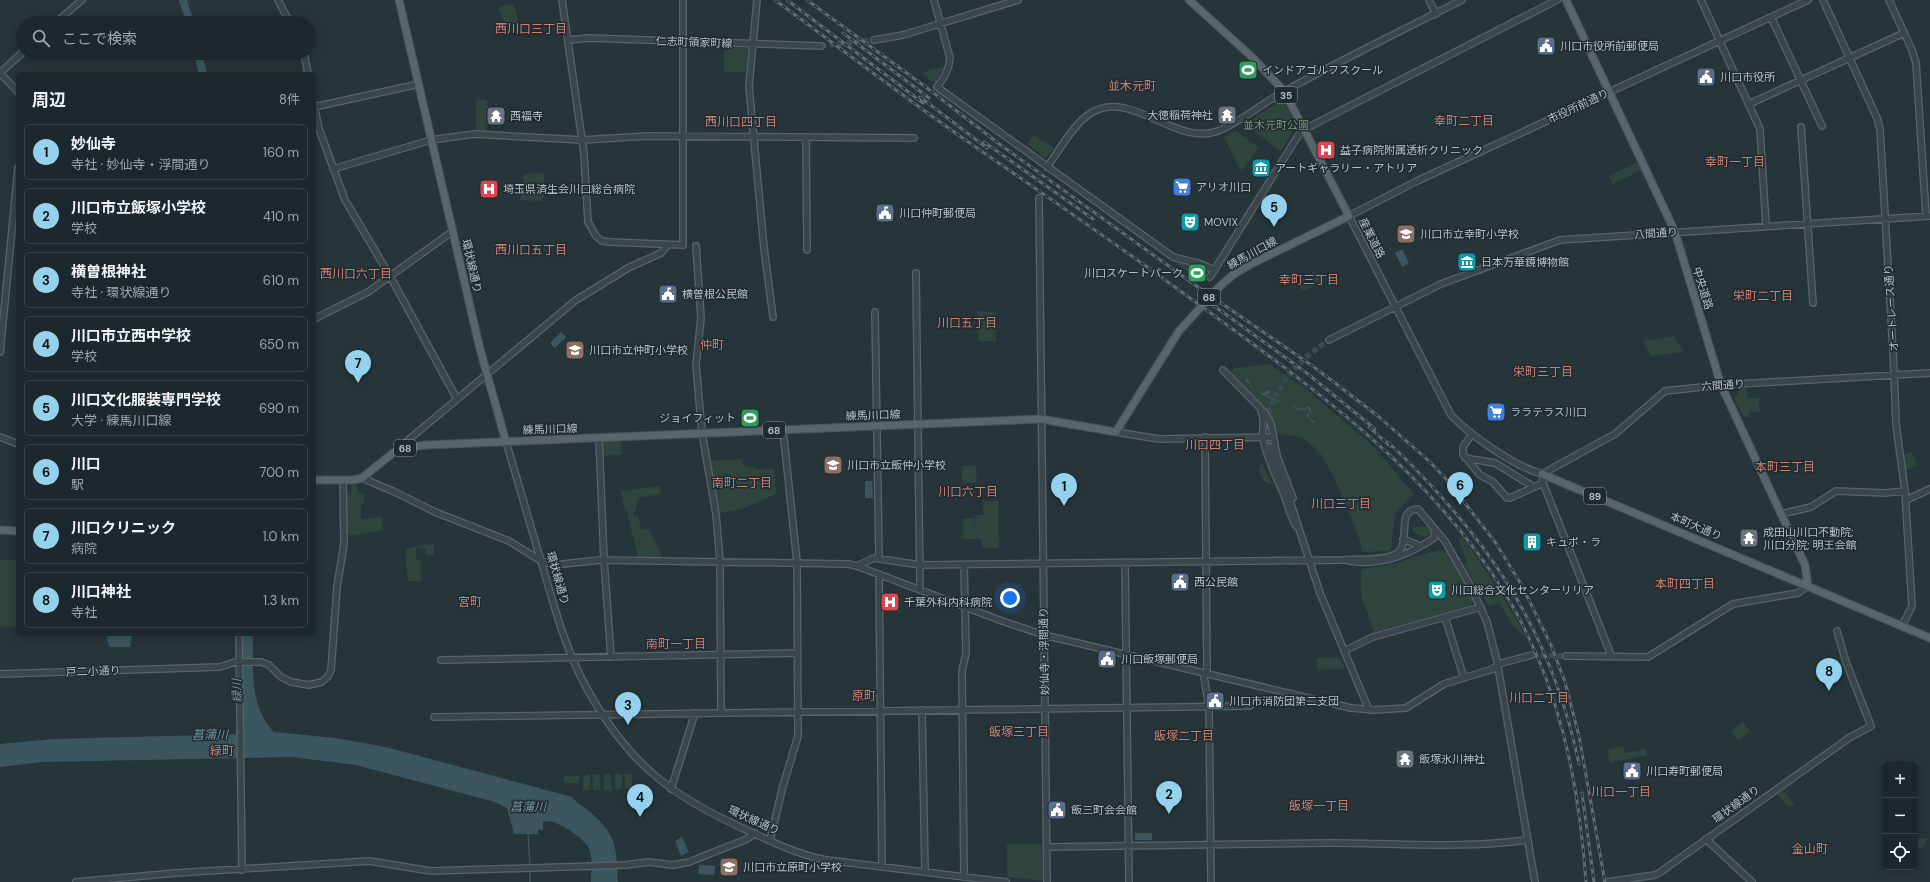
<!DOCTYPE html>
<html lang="ja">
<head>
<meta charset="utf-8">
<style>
	:root { --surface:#1c282c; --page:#293438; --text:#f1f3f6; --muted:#a0a6a9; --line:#3a4448; --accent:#94d1ec }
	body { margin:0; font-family:"DM Sans","Noto Sans JP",sans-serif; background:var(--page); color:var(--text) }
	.controls { position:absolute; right:12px; bottom:12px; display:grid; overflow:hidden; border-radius:6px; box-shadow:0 2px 10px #0003 }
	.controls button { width:36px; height:36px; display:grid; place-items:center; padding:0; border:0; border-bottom:1px solid var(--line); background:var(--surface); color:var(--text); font:20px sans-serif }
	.you { position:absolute; left:1010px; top:598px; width:14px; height:14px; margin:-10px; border:3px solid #fff; border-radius:50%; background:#1a73e8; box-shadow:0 0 0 6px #1a73e833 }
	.badge { display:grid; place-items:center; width:26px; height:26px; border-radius:50%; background:var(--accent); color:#111; font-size:13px; font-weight:700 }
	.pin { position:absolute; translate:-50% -33px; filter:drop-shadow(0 1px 2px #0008) }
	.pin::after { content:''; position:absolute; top:21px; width:14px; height:12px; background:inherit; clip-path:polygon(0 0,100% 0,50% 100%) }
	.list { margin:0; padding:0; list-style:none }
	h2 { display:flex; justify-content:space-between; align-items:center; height:52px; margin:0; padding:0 16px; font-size:17px }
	h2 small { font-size:13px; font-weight:400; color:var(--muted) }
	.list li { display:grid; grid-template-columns:26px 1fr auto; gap:12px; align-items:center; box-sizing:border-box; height:56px; margin:0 8px 8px; padding:0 8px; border:1px solid var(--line); border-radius:6px }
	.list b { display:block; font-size:15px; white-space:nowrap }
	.list p { margin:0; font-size:13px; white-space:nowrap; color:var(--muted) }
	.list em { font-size:13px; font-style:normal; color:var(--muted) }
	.icon { flex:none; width:22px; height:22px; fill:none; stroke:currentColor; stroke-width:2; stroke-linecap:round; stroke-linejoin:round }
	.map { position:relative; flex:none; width:1930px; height:882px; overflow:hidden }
	.search { position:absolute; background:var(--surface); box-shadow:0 2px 10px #0003; left:16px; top:16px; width:300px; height:44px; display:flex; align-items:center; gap:10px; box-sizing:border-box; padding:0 14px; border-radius:22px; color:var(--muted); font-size:15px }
	.panel { position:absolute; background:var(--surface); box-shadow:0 2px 10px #0003; left:16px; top:72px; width:300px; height:564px; border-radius:6px }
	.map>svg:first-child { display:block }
	.green { fill:#2f443d }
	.water { fill:#3b565f }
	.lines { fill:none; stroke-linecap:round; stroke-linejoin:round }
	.stream { stroke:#3b565f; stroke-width:1.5 }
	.river { stroke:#3b565f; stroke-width:8 }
	.minor-tunnel { stroke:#3b4a4f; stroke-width:5.5; stroke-dasharray:5.5 3; stroke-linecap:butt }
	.minor-casing { stroke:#586469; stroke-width:8 }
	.major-casing { stroke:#465257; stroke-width:9 }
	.minor { stroke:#3a464b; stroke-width:5.5 }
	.major { stroke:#58656a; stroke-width:7 }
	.rail-casing { stroke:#5e6d73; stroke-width:3 }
	.rail { stroke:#1f2b30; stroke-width:1.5; stroke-dasharray:4.5; stroke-linecap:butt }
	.major-bridge-casing { stroke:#465257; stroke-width:9; stroke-linecap:butt }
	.major-bridge { stroke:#58656a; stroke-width:7 }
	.labels { text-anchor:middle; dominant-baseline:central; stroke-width:3; stroke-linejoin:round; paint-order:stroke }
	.shield { fill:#1f2b30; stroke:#889499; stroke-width:1 }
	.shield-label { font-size:10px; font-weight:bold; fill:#b5c1c6 }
	.street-label { font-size:11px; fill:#b5c1c6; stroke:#1f2b30 }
	.poi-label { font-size:11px; fill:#b5c1c6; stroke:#1f2b30; text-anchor:start }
	.park-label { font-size:11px; fill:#799976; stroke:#1f2b30 }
	.neighbourhood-label { font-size:12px; fill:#cb8075; stroke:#1f2b30 }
	.water-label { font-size:12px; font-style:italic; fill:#7295a1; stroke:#1f2b30 }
</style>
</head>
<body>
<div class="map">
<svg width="1930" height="882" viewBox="0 0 1930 882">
	<rect width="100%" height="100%" fill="#26353a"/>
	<path class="green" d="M514,4L520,30L507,33L499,8L501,6Z
		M724,47L748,48L746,72H724Z
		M944,66L935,83L921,73Z
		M486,99L489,108L486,109V132H476V101Z
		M1281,101L1285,103C1298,128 1296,127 1281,151L1244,124Z
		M1236,131L1259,148L1241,172L1224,137Z
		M1034,135L1054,148L1046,158L1027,144Z
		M1637,162L1641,170L1613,184L1609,176Z
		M544,173L545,194L542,201L520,200L524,174Z
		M1178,262L1205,269V277L1201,281L1177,264Z
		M1315,271L1321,283L1302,291L1297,280Z
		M978,311L996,312V341H978Z
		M1673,336L1684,352L1651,356L1643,341Z
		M1269,364L1306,389L1372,445L1414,494L1395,513L1391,549L1388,551L1362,552C1359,531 1333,471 1320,453C1316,449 1309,442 1304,439C1296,435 1285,435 1277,433L1270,417L1231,374L1234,368Z
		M1738,388H1746L1748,398H1759L1760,412H1749V417H1744L1734,398L1738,393Z
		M621,440L622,455L602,456L601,441Z
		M1912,452L1917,466L1906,470L1904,455Z
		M742,459L743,465L760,470L774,469L776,494L740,510L718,513L710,461Z
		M1262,463L1272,484C1262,482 1255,472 1262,463Z
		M962,466H976L977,483H964L962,481Z
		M351,485H358L357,493H364V504H361V519L381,517L383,530L354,536L347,534L346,492H351Z
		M659,486L661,494L638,498L636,510L633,514L634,517L637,515L642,530L647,529L654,538L663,559L638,558C636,542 629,527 627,511H625L621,491Z
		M983,501H998L999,548H982L981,539H963V519L974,518L975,533H981H975V515H983Z
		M1430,526L1431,527V533L1425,537L1414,533L1412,530L1413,527Z
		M1463,537L1504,598L1526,638L1513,626L1499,603L1488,606L1465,565L1467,561L1458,540Z
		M422,545H434V555H427L426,549L417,548L416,550V560L421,561V581H408L405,549Z
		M1439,550L1449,553L1474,600L1471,606L1374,632L1361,595V569L1389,565Z
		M0,560H18V622H15V626L0,627Z
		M1339,657L1345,669L1318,670L1317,658Z
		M1743,722L1750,731L1738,740L1731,731Z
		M1623,746L1625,753L1645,749L1647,755L1610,763L1607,750Z
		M590,774V790H583V775Z
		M600,774V790H593L592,775Z
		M604,774H611L612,790H604Z
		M615,774H622V789H615Z
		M625,774H632V789H625Z
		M564,776H580L579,783H564Z
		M1783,790L1794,804L1789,808L1778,794Z
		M1915,838H1927L1923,849L1915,847Z
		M1007,844H1042L1043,881L1007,877Z"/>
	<path class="water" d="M1402,249L1409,263L1402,267L1395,253Z
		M561,332L566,337L555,348L550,343Z
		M1246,377C1249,381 1254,393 1261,393C1263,393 1267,391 1270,390L1271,392L1269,394H1265L1285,404H1294L1298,410L1308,406L1311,408V412L1308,417L1314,421L1315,424L1306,416L1310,412L1308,408L1298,411L1292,404C1282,405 1253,393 1250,384L1245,382Z
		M865,481H872L873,498H865Z
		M107,634H132L130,647H110L107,640Z
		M242,634H253C253,667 249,707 274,732L335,738L386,747L572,797C577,804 585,807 591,813C618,836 616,849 618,882H591C591,872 593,861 590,851C587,839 554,817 543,822V830H538V834H514L507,808L495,802L356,765L292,757L42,762L0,767V744L54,739L243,734Z
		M1135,833H1152V840H1135Z
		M682,837L689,852L681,856L675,841Z
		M699,865L715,866L714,875L698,874Z"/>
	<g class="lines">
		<path class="stream" d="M528,833L530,865
			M530,869V882"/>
		<path class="river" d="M183,0L190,23
			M198,53L203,74"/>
		<path class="minor-tunnel" d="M821,46L874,40
			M1270,447C1269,436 1266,424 1269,413C1276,383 1304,356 1329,340
			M1532,655L1566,656"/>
		<g class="minor-casing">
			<path id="minor" d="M278,0L290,23
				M562,0L584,154L588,222L596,236L602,241L610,242L683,245V0
				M757,0L749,86L764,248L773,317
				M934,0L950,58C949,70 944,78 937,87L1173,257L1201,264L1214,270
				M1429,0L1436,14
				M1701,0L1760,129L1766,226
				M1823,0L1877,118L1880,129L1894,370L1896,424L1905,491L1912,606L1902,626
				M1889,0L1912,50L1916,63L1926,216
				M1771,17L1822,126
				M55,23L82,0
				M569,40L588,38L821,46
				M874,40L903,35L1018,0
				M304,53L308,74
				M18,92L0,73L23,52
				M1749,104L1904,33
				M314,105L319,129L345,200L390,276L457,399
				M314,107L419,84
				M1801,127L1813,303
				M806,137L807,250
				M1047,167C1059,151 1074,123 1091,113C1131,88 1176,147 1218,131C1241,122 1262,103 1285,91C1343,59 1403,30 1462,0
				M333,169L431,140L474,134L582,140L648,136L914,138
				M1039,198L1047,882
				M696,246L701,318L696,365L702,433L716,514L720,562L721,713
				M916,273L920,590
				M1210,277L1301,131L1557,0
				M875,312L879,558
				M314,319L368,292L453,231
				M1329,340L1441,284L1560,240L1930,216
				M0,352L18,168
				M1223,370L1265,413L1271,424L1277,456L1293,498
				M1261,412C1266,420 1261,430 1263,439C1267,459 1276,476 1284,495C1288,505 1290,516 1296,526
				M1116,432L1159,439L1273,437
				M1472,434L1463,447V454L1480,475L1493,482L1507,498H1510L1543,483
				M0,437L18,444
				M1205,437L1207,671L1204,677L1209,706L1211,882
				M599,438L604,560L611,657
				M506,442C518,481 529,521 541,561C549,588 556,615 566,642C583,690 618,746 658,778C682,798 710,813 738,826C766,839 795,854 826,860L1006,882
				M1270,447L1274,463L1288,495L1320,593L1369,710
				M406,448L407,441L576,300L628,268L661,253L668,245
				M1465,458L1495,463L1534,487
				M1542,474C1514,466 1471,436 1451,415L1349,216L1417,181L1808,0
				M1542,474L1615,434L1665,391L1721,385L1930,373
				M1542,474L1543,483L1611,655
				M362,478L395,492L435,512L509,541L541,561L554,565L600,560L848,564L857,566L1002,621L1044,635L1351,708L1375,710L1406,708L1444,684L1493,669L1498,664L1532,655
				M1906,500L1930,489
				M1781,514L1811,507L1836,491L1885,493L1905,491
				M1403,539L1420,546
				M1350,561C1381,566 1409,555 1434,538L1435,529
				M1125,562L1129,882
				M964,565L966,653L962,671L964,877
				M857,566L874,558L920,565L1344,560C1358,559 1384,561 1396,554C1413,543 1394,510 1418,509L1445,541L1470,585L1487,622L1497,661L1535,882
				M879,574L882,867
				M1445,617L1464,678
				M239,634L242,870
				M1344,651L1373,637L1481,607
				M1566,656L1648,657L1733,604L1798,593L1808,586
				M441,660L798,653
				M0,674L220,667L235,662H261L269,665L281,677L291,682L309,685L322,682L328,676L331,670L337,587L344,544L343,480
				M922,710L925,872
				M434,717L1250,706
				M671,789L695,713
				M1706,839L1752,882
				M770,840L783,786L798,736L797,562L783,430
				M1047,847C1142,846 1236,844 1331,843C1397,843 1462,849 1527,840
				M76,882L176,873L369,861L431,871L626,865L648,862L673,865L689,862L747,839L755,833
				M1607,882L1655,875L1659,873L1849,738L1871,726L1846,662L1837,631"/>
		</g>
		<g class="major-casing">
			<path id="major" d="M399,0L480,349L506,442
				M1189,0L1251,56L1284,91L1349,216L1341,220
				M1566,0L1675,232L1721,385L1805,565L1808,586
				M1542,474L1930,638
				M314,480H353L362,478L393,453L406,448L426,445L1041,419L1116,432L1122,422
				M0,530L18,531"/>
		</g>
		<use href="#minor" class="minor"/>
		<use href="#major" class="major"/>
		<g class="rail-casing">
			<path id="rail" d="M775,0C839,47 902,96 967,141C1036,189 1105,236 1172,285C1295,375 1425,462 1506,595C1559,682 1579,782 1586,882
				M787,0L923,103
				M807,0L927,88L998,143L1195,285L1314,367L1378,416L1430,462L1447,480L1495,542L1521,584L1551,645L1565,682L1579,736L1605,882
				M843,33L929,98
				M920,97L987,148
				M984,142L1093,219
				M1199,295L1308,374L1375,429
				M1369,427L1390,446
				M1388,442C1487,536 1551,629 1579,764
				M1582,793L1594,882"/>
		</g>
		<use href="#rail" class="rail"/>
		<g class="major-bridge-casing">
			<path id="major-bridge" d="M1122,422L1179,331L1220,286L1234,274L1251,264L1341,220"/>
		</g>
		<use href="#major-bridge" class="major-bridge"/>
	</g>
	<defs>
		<g id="civic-square" transform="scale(1)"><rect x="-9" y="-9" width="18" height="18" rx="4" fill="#5c6f8a" stroke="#1f2b30"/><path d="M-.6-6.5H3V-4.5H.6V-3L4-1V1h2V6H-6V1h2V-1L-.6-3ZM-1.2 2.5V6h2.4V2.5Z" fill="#fff"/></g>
		<g id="stadium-square" transform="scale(1)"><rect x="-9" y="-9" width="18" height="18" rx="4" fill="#2e9e5b" stroke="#1f2b30"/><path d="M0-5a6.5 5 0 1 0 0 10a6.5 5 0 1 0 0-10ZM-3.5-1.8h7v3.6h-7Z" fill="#fff"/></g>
		<g id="temple-square" transform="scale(1)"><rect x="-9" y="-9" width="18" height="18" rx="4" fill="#6b7280" stroke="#1f2b30"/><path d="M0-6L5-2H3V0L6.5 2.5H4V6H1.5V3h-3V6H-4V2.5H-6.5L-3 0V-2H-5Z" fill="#fff"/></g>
		<g id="hospital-square" transform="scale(1)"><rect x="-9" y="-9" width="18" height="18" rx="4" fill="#e0444e" stroke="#1f2b30"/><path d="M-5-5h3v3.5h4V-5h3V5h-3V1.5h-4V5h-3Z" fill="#fff"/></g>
		<g id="museum-square" transform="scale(1)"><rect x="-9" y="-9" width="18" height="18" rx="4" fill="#0f9aa8" stroke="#1f2b30"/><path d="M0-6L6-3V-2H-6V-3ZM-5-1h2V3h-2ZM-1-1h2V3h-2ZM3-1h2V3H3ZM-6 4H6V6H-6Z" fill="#fff"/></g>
		<g id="supermarket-square" transform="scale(1)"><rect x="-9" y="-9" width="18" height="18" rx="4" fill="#3f7fe0" stroke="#1f2b30"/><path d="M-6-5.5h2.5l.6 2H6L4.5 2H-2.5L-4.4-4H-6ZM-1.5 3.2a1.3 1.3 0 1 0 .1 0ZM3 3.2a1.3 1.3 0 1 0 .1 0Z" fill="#fff"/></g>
		<g id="theatre-square" transform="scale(1)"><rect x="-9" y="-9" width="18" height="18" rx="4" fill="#0f9aa8" stroke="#1f2b30"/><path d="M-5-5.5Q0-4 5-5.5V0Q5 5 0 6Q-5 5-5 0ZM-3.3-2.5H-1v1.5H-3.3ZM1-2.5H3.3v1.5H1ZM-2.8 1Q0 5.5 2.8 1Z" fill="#fff"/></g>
		<g id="school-square" transform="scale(1)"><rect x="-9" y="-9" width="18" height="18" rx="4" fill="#8d6e63" stroke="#1f2b30"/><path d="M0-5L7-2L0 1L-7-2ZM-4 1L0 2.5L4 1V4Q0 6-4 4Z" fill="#fff"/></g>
		<g id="building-square" transform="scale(1)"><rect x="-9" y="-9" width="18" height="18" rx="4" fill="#0f9aa8" stroke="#1f2b30"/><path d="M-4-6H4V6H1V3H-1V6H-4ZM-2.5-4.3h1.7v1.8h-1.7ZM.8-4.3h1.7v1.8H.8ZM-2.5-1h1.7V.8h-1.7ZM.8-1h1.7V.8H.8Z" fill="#fff"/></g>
	</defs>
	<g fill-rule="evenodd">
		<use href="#civic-square" x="1546" y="46"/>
		<use href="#stadium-square" x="1248" y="70"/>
		<use href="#civic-square" x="1706" y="77"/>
		<use href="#temple-square" x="1227" y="115"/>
		<use href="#temple-square" x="496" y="116"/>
		<use href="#hospital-square" x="1326" y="150"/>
		<use href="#museum-square" x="1261" y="168"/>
		<use href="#supermarket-square" x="1182" y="187"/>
		<use href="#hospital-square" x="489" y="189"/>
		<use href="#civic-square" x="885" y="213"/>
		<use href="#theatre-square" x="1190" y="222"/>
		<use href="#school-square" x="1406" y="234"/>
		<use href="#museum-square" x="1467" y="262"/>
		<use href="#stadium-square" x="1197" y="273"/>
		<use href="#civic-square" x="668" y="294"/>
		<use href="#school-square" x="575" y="350"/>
		<use href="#supermarket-square" x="1496" y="412"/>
		<use href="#stadium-square" x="750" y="418"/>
		<use href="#school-square" x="833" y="465"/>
		<use href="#temple-square" x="1749" y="538"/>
		<use href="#building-square" x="1532" y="542"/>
		<use href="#civic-square" x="1180" y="582"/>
		<use href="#theatre-square" x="1437" y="590"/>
		<use href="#hospital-square" x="890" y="602"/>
		<use href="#civic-square" x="1107" y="659"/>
		<use href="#civic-square" x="1215" y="701"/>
		<use href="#temple-square" x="1405" y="759"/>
		<use href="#civic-square" x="1632" y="771"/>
		<use href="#civic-square" x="1057" y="810"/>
		<use href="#school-square" x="729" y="867"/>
	</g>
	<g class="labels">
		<g class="shield">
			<rect x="1275" y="87" width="22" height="16" rx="3"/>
			<rect x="1198" y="289" width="22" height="16" rx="3"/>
			<rect x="763" y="422" width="22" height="16" rx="3"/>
			<rect x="394" y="440" width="22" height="16" rx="3"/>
			<rect x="1584" y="488" width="22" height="16" rx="3"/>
		</g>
		<g class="shield-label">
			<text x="1286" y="95">35</text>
			<text x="1209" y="297">68</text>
			<text x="774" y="430">68</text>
			<text x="405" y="448">68</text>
			<text x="1595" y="496">89</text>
		</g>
		<g class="street-label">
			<text transform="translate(694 42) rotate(2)">仁志町領家町線</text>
			<text transform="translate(1578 106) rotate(-25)">市役所前通り</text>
			<text transform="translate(1656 233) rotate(-4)">八間通り</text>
			<text transform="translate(1372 238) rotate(63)">産業道路</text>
			<text transform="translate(1252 253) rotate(-29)">練馬川口線</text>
			<text transform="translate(472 266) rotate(77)">環状線通り</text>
			<text transform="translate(1703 288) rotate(73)">中央道路</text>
			<text transform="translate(1891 308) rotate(-94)">オートレース通り</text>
			<text transform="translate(1723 385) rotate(-4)">六間通り</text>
			<text transform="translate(873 415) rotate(-2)">練馬川口線</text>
			<text transform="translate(550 429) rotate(-2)">練馬川口線</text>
			<text transform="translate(1696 526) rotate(23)">本町大通り</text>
			<text transform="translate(558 578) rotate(74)">環状線通り</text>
			<text transform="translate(1044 651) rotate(-91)">妙仙寺・浮間通り</text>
			<text transform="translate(93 671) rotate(-2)">戸二小通り</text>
			<text transform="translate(1736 804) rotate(-36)">環状線通り</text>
			<text transform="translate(754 820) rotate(24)">環状線通り</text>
		</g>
		<g class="poi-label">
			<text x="1560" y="46">川口市役所前郵便局</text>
			<text x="1262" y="70">インドアゴルフスクール</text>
			<text x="1720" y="77">川口市役所</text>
			<text x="1213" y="115" text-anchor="end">大徳稲荷神社</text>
			<text x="510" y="116">西福寺</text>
			<text x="1340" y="150">益子病院附属透析クリニック</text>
			<text x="1275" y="168">アートギャラリー・アトリア</text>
			<text x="1196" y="187">アリオ川口</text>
			<text x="503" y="189">埼玉県済生会川口総合病院</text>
			<text x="899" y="213">川口仲町郵便局</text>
			<text x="1204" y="222">MOVIX</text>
			<text x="1420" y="234">川口市立幸町小学校</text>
			<text x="1481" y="262">日本万華鏡博物館</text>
			<text x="1183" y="273" text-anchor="end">川口スケートパーク</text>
			<text x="682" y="294">横曽根公民館</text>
			<text x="589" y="350">川口市立仲町小学校</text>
			<text x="1510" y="412">ララテラス川口</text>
			<text x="736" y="418" text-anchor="end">ジョイフィット</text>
			<text x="847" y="465">川口市立飯仲小学校</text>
			<text x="1763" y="532">成田山川口不動院;<tspan x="1763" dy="13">川口分院; 明王会館</tspan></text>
			<text x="1546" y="542">キュポ・ラ</text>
			<text x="1194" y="582">西公民館</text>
			<text x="1451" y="590">川口総合文化センターリリア</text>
			<text x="904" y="602">千葉外科内科病院</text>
			<text x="1121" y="659">川口飯塚郵便局</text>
			<text x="1229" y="701">川口市消防団第二支団</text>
			<text x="1419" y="759">飯塚氷川神社</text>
			<text x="1646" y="771">川口寿町郵便局</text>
			<text x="1071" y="810">飯三町会会館</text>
			<text x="743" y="867">川口市立原町小学校</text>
		</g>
		<g class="park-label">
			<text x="1276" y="125">並木元町公園</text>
		</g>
		<g class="neighbourhood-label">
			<text x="531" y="29">西川口三丁目</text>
			<text x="1132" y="86">並木元町</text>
			<text x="1464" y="121">幸町二丁目</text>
			<text x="741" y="122">西川口四丁目</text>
			<text x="1735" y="162">幸町一丁目</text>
			<text x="531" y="250">西川口五丁目</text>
			<text x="356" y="274">西川口六丁目</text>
			<text x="1309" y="280">幸町三丁目</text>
			<text x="1763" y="296">栄町二丁目</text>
			<text x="967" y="323">川口五丁目</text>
			<text x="712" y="345">仲町</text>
			<text x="1543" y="372">栄町三丁目</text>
			<text x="1215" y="445">川口四丁目</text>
			<text x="1785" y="467">本町三丁目</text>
			<text x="742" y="483">南町二丁目</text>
			<text x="968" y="492">川口六丁目</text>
			<text x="1341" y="504">川口三丁目</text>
			<text x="1685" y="584">本町四丁目</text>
			<text x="470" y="602">宮町</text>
			<text x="676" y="644">南町一丁目</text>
			<text x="864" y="696">原町</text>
			<text x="1539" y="698">川口二丁目</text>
			<text x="1019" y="732">飯塚三丁目</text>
			<text x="1184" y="736">飯塚二丁目</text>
			<text x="222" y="751">緑町</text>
			<text x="1621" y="792">川口一丁目</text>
			<text x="1319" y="806">飯塚一丁目</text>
			<text x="1810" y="849">金山町</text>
		</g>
		<g class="water-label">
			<text transform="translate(237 691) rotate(-92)">緑川</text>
			<text transform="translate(210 735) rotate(-1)">菖蒲川</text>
			<text x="528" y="807">菖蒲川</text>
		</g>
	</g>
</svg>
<div class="controls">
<button>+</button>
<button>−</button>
<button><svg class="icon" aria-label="locate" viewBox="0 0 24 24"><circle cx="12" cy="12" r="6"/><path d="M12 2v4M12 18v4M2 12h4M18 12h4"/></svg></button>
</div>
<div class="you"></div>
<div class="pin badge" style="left:1064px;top:506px">1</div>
<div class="pin badge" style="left:1169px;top:814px">2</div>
<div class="pin badge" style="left:628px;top:725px">3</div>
<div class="pin badge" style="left:640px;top:817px">4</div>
<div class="pin badge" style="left:1274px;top:227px">5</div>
<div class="pin badge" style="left:1460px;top:505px">6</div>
<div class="pin badge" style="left:358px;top:383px">7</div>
<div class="pin badge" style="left:1829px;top:691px">8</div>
<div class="search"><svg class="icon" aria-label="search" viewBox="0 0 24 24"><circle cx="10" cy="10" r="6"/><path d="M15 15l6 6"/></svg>ここで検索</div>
<section class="panel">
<h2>周辺<small>8件</small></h2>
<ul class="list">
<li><span class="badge">1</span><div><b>妙仙寺</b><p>寺社 · 妙仙寺・浮間通り</p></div><em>160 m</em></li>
<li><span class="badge">2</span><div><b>川口市立飯塚小学校</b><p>学校</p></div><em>410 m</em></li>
<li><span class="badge">3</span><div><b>横曽根神社</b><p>寺社 · 環状線通り</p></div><em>610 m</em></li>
<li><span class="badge">4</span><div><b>川口市立西中学校</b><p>学校</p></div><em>650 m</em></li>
<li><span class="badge">5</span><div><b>川口文化服装専門学校</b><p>大学 · 練馬川口線</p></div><em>690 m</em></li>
<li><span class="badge">6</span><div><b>川口</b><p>駅</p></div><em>700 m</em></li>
<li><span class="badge">7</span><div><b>川口クリニック</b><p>病院</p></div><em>1.0 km</em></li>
<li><span class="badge">8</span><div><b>川口神社</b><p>寺社</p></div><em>1.3 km</em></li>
</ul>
</section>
</div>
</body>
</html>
